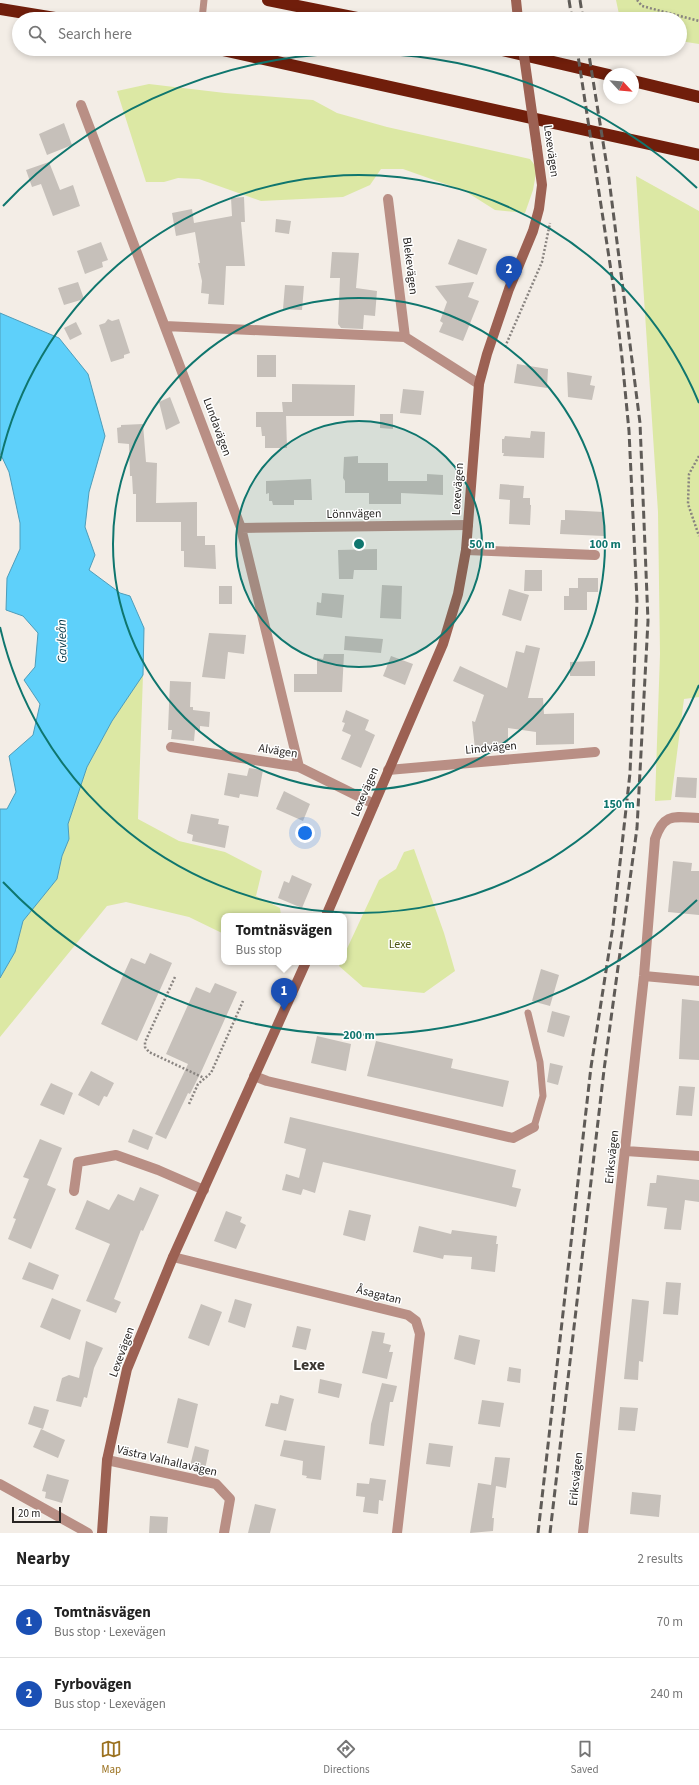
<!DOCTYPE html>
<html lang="en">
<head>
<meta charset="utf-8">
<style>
	:root { --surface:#fff; --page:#f2f2f2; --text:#222; --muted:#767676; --line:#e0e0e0; --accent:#9b711f }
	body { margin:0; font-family:"Source Sans 3",sans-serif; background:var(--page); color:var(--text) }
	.compass { position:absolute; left:603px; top:68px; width:36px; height:36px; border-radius:50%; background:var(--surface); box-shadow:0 2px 6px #0003; rotate:116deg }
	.scale { position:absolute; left:12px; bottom:10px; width:49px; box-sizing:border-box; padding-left:4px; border:2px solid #282523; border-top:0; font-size:11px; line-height:14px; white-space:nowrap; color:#282523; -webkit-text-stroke:3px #fff; paint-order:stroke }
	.you { position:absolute; left:305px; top:833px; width:14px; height:14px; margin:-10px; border:3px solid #fff; border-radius:50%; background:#1a73e8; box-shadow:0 0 0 6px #1a73e833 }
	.badge { display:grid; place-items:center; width:26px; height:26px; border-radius:50%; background:var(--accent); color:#fff; font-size:13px; font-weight:700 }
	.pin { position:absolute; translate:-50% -33px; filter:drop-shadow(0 1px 2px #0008) }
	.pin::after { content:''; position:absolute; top:21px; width:14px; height:12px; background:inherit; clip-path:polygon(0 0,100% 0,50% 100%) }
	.popup { position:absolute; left:221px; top:913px; width:126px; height:52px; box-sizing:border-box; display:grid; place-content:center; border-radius:8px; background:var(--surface); filter:drop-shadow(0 1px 3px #0005); font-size:13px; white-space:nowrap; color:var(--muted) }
	.popup b { font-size:15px; color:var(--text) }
	.popup::after { content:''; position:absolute; left:50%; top:100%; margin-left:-8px; border:8px solid transparent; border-top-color:var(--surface) }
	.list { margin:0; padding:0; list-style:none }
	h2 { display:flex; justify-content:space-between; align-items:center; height:52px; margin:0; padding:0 16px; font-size:17px }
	h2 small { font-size:13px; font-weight:400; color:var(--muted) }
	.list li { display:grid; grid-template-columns:26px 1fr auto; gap:12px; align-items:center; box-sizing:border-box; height:72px; padding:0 16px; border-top:1px solid var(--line) }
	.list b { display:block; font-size:15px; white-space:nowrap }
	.list p { margin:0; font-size:13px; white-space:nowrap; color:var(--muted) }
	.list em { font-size:13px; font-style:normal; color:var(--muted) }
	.icon { flex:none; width:22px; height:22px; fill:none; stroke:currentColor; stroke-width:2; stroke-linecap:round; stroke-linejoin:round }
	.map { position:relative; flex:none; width:699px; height:1533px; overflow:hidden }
	.search { position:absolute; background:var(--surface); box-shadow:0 2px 6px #0003; left:12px; right:12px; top:12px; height:44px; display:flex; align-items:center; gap:10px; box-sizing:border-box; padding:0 14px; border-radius:22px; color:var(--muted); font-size:15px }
	.sheet { height:196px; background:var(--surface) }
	nav { display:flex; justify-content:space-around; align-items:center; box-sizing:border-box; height:56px; border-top:1px solid var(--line); background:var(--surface); font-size:11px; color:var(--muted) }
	nav a { display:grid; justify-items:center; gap:2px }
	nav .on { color:var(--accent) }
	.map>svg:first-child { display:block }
	.green { fill:#dce8a4 }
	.water { fill:#5ed0fa; stroke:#4e9dba }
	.building { fill:#c6c0ba }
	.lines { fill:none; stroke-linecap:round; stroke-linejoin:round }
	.path { stroke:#898480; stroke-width:2.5; stroke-dasharray:2 2; stroke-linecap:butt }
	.lane { stroke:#b98f85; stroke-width:7 }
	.street { stroke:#b98f85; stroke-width:10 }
	.secondary { stroke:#9c6153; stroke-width:10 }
	.highway { stroke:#701e0b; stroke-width:12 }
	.rail { stroke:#5f5b57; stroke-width:3; stroke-dasharray:8 4; stroke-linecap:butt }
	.secondary-bridge { stroke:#9c6153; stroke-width:10 }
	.ring { fill:none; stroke:#0f766e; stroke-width:2 }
	.labels { text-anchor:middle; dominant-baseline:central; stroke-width:3; stroke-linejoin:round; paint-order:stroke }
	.street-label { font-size:12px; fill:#282523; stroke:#fff }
	.park-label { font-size:12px; fill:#4c5410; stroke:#fff }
	.water-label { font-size:13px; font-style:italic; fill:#003647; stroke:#fff }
	.district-label { font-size:16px; font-weight:bold; fill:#3c3732; stroke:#fff }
	.centre { fill:#0f766e; stroke:#fff; stroke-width:2 }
	.ring-label { font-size:12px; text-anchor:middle; font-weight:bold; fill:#0f766e; stroke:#fff; stroke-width:3; stroke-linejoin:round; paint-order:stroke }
</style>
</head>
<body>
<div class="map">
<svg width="699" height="1533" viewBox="0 0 699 1533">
	<rect width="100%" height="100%" fill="#f3ede6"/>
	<path class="green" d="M616,0H699V44L680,41V19H620Z
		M149,84L225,93L313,100L337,113L387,127L530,159L537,168L533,190L525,213L495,210L465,191L403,169H381L370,185L343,197L261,201L199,179L178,178L164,182H146L117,91Z
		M636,176L699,211V697L684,699L671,800L655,801L660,654L658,512Z
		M143,675L138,819L179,841L225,852L262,871L256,896L280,908L281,916H224V934L189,917L126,902L107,906L0,1037V978L15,952L23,921L57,879L62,856L69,839L68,824L87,767L112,721Z
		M414,849L444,933L455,971L424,993L363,987L339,966L341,962H344V955L379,880L396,869L404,852Z"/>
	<path class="water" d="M0,313L59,338L88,374L105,436L89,492L85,527L95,555L89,570L120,593L130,596L144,628L143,675L112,721L87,767L68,824L69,839L62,856L57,879L23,921L15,952L0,978V809H7L16,792L9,756L33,735L40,704L24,680L35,667L38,633L23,616L6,610L7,578L20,549V523L9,472L0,453Z"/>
	<path class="building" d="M64,123L72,145L47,155L39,134Z
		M49,162L60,190L73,185L80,206L53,216L41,184L32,187L26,170Z
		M244,197L245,222H241L245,266H226L224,305L208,304L209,294L201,293L202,281L198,263H200L195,232L176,236L172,213L192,209L194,223L232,216L231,198Z
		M276,219L291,221L289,234L275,232Z
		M458,239L487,249L477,275L448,264Z
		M101,242L108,260L102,262L103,267L85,274L77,251Z
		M332,252L359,253L356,288L377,291L375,316L364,315L363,329L341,328L338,324L340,278H330Z
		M78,282L84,299L64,305L58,288Z
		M474,282L468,297L479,301L463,341L439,332L443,323L440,321L447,302L435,286Z
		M285,285L304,286L302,310L283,309Z
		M108,319L112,321L119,319L130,353L124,355V358L111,362L99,325L105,323Z
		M76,322L82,334L70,340L64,328Z
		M257,355H276V377H257Z
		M517,364L548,369L547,388L514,383Z
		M567,372L592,376L590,385L595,386L592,400L568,397Z
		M292,384L355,385L354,416H286L287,448H265V436H262L261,427H256V412H283L282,402H292Z
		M403,389L424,391L421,415L400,413Z
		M170,397L180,423L166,430L159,402Z
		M380,414H393V429L380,428Z
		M143,424L146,462L157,463L156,503L197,502V536H205V545H215L216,569L184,567V551H181V522H136V494H133L132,476H130L129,444L118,443L117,428L121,427V425Z
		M531,431L545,432L544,458L503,456L504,453H502V439H504L505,436L530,438Z
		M358,456V463H388V481H427V474L443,475V495L401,493V504H369V493H345V481L343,478L344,457Z
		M311,479L312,500H294V505H273L272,501H269V493L266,494V481Z
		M500,484L524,486L523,498H530V505H531L530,525L509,524L510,500L499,499Z
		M565,510L604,512V536L560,534L561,520H565Z
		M377,549V570H354L353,579H339L338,550Z
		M525,570H542V591H524Z
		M578,578H598V592H587V610H564V596H569V588H578Z
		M382,585L402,586L401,619L380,618Z
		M219,586H232V604H219Z
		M509,589L529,595L521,621L502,615Z
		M322,593L344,595L342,618L316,615L317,602L321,603Z
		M209,633L246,635L244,654L228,652L225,679L202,677Z
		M345,636L383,639L381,653L344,650Z
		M526,645L540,648L528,698H543L544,714L574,713V744L536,745V732L508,728V748L475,749L472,721L475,722L484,695L453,681L460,666L507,688L516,651L524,653Z
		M324,654H344L342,692H294V674H317V658L323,659Z
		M391,656L413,664L405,685L383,676Z
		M595,661V676H570V662Z
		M170,681L191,682L190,707H193V710L210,712L209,727L200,726V730H195L194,741L171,739L172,730H168Z
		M346,710L369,720L365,730L375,735L361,768L341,759L351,735L342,731L345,723L342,722Z
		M249,768L263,770L258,797L240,794L239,798L224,795L228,773L247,776Z
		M677,777L697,778L696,798L675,797Z
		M284,791L310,804L303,821L276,809Z
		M191,814L219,819L218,824L229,826L225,848L192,841L193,835L187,833Z
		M673,861L692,863L691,871H699V915L668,912Z
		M292,875L312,884L302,908L278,898L284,881L289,883Z
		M150,953L172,963L137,1041L101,1024L131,958L145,964Z
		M541,969L559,975L550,1006L532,1001Z
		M215,983L237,992L202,1070L190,1094L188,1093L166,1139L155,1134L188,1064L166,1054L196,987L210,993Z
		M682,999L699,1001V1060L679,1059Z
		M552,1011L570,1016L564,1037L547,1032Z
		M317,1036L351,1044L346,1071L311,1063Z
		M376,1041L453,1059L451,1068L509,1081L503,1107L367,1076Z
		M550,1063L563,1066L558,1085L547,1082Z
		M91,1071L114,1083L107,1097L104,1096L99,1106L78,1095Z
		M51,1083L73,1093L64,1115L40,1105Z
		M679,1086L695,1087L692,1116L676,1115Z
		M290,1117L516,1170L512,1187L521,1189L516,1207L323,1162L315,1193L303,1189L301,1195L282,1190L286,1174L299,1178L306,1149L284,1143Z
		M133,1129L153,1137L148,1150L128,1142Z
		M40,1139L62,1148L47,1185L56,1189L31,1249L8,1239L16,1219L13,1218L29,1179L23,1177Z
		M657,1175L699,1180V1202L685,1200L681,1230L664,1229L667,1208L647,1206L650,1183H656Z
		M140,1187L159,1195L143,1231L141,1230L114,1299L121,1302L116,1313L86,1301L110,1244L75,1229L87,1200L109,1210L118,1194L134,1201Z
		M349,1210L371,1215L365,1241L343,1235Z
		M226,1211L242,1217L240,1222L246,1225L236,1249L214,1241Z
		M419,1226L451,1234L452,1230L497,1236L496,1244H498L495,1272L471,1269L472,1257L444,1255L443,1259L413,1252Z
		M29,1262L59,1275L53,1290L22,1279Z
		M666,1282L681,1283L678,1315L663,1314Z
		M52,1298L81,1310L70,1340L40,1327Z
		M235,1299L252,1304L245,1328L228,1322Z
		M632,1299L649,1301L643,1362L639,1361L638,1380L624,1379Z
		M201,1304L222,1312L209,1346L188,1338Z
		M297,1326L311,1329L306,1350L292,1347Z
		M372,1331L385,1333L383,1343L391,1345L389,1352H393L387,1379L362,1373Z
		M459,1335L480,1340L475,1365L454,1359Z
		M86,1341L103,1348L94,1368L87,1398L84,1397L81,1407L56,1401L62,1378L69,1375L79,1378Z
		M509,1367L521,1369L520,1383L507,1381Z
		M320,1379L342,1384L339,1398L318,1393Z
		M382,1383L397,1386L393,1402H390L384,1446L369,1444L371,1424Z
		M280,1395L294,1399L286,1431L265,1426L271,1403L278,1404Z
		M178,1398L198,1404L188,1448L167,1443Z
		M482,1400L504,1403L500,1427L478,1424Z
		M34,1406L49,1410L43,1429L28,1424Z
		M620,1407L638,1408L635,1431L618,1430Z
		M41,1429L65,1440L58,1458L33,1447Z
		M284,1440L325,1446L321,1480L306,1478L307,1476L302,1475L303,1461L280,1456Z
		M429,1443L453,1446L450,1467L426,1464Z
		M195,1446L209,1450L204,1474L189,1470Z
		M495,1457L510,1458L506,1488L496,1486L492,1518H494L493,1531L470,1533L478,1483L491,1485Z
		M47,1474L69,1480L62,1503L45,1498L46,1492L42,1491Z
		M370,1478L386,1480L383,1501L379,1500L378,1514L363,1512L365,1497L356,1496L357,1483L369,1484Z
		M632,1492L661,1495L659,1517L630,1514Z
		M255,1504L276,1509L270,1533H248Z
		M150,1516L168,1517L167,1533H149Z"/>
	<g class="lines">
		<path class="path" d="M637,0L642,6L699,21
			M505,347L542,262L550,223
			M699,456L689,474L688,504L699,536
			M175,977L145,1042V1047L149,1052L204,1078
			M189,1104L198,1084L211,1073L243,1001"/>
		<path class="lane" d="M202,19L204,0
			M528,1013L540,1062L543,1096L534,1127"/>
		<path class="street" d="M81,105L241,528L299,767
			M388,199L405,337
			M165,326L405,337L479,384
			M241,528L468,525
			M466,550L595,555
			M171,747L299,767L374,804
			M388,770L595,752
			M644,976L699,981
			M254,1076L267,1081L513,1138L534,1127
			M626,1151L699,1156
			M74,1191L78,1162L116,1155L158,1170L204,1190
			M173,1257L408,1315L416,1321L420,1334L397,1533
			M107,1460L216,1484L230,1499L224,1533
			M0,1484L88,1533
			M583,1533L644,976L655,839C664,812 675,817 699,818"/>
		<path class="secondary" d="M516,0L518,19
			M326,916L443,644L458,594L466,550L479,384L487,354L509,289L533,231L539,209L542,185L537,148
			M102,1533L107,1460L127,1369L173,1257L306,962"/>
		<path class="highway" d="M268,0L362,19
			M0,9L61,19
			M218,49L699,155
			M498,49L609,75
			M633,81L699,97"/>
		<path class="rail" d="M569,0L572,19
			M580,0L583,19
			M538,1533L591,1067L613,926L630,773L637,601L629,431L622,358L614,290L577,49
			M550,1533L604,1070L637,828L648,621L640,423L609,179L588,49"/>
		<path class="secondary-bridge" d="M523,49L537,148"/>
	</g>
	<circle cx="359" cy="544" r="123" fill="#0f766e" fill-opacity=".12"/>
	<g class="ring">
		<circle cx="359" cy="544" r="123"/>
		<circle cx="359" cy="544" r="246"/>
		<path d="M699 685A368 368 0 0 1 0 627M0 461A368 368 0 0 1 699 403"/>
		<path d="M697 900A491 491 0 0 1 3 882M3 206A491 491 0 0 1 697 188"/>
	</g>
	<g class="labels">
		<g class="street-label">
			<text transform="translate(551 151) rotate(82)">Lexevägen</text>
			<text transform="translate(410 266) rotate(83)">Blekevägen</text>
			<text transform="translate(217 427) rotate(70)">Lundavägen</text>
			<text transform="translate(458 489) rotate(-86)">Lexevägen</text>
			<text transform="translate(354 514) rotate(-1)">Lönnvägen</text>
			<text transform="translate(491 748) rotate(-5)">Lindvägen</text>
			<text transform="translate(278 751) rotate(9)">Alvägen</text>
			<text transform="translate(365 792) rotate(-67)">Lexevägen</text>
			<text transform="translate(612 1157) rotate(-84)">Eriksvägen</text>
			<text transform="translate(379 1295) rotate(14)">Åsagatan</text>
			<text transform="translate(122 1352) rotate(-70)">Lexevägen</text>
			<text transform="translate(167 1461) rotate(13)">Västra Valhallavägen</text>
			<text transform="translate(576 1479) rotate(-84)">Eriksvägen</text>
		</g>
		<g class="park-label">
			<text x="400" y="944">Lexe</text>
		</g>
		<g class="water-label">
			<text transform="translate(62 641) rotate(-91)">Gavleån</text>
		</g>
		<g class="district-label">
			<text x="309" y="1365">Lexe</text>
		</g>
	</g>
	<circle cx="359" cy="544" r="6" class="centre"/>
	<g class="ring-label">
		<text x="482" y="548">50 m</text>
		<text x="605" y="548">100 m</text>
		<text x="619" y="808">150 m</text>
		<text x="359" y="1039">200 m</text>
	</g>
</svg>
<svg class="compass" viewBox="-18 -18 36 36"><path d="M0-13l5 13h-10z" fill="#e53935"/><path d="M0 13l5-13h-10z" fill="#767676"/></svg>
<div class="scale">20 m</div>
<div class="you"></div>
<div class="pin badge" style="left:284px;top:1011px;background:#1a4fb4">1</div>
<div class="popup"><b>Tomtnäsvägen</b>Bus stop</div>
<div class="pin badge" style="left:509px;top:289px;background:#1a4fb4">2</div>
<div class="search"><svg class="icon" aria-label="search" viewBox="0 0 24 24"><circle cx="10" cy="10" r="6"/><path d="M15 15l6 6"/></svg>Search here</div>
</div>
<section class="sheet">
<h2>Nearby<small>2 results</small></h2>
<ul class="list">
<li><span class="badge" style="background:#1a4fb4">1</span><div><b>Tomtnäsvägen</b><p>Bus stop · Lexevägen</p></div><em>70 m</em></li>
<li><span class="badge" style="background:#1a4fb4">2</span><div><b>Fyrbovägen</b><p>Bus stop · Lexevägen</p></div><em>240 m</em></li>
</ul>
</section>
<nav>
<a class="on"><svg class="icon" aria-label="map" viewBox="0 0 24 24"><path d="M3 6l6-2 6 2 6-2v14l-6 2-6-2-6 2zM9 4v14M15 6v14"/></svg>Map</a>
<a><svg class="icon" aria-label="directions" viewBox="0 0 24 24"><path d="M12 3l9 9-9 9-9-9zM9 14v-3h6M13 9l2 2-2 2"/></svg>Directions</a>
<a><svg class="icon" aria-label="saved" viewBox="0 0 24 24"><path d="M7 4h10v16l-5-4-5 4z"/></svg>Saved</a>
</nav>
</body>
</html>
